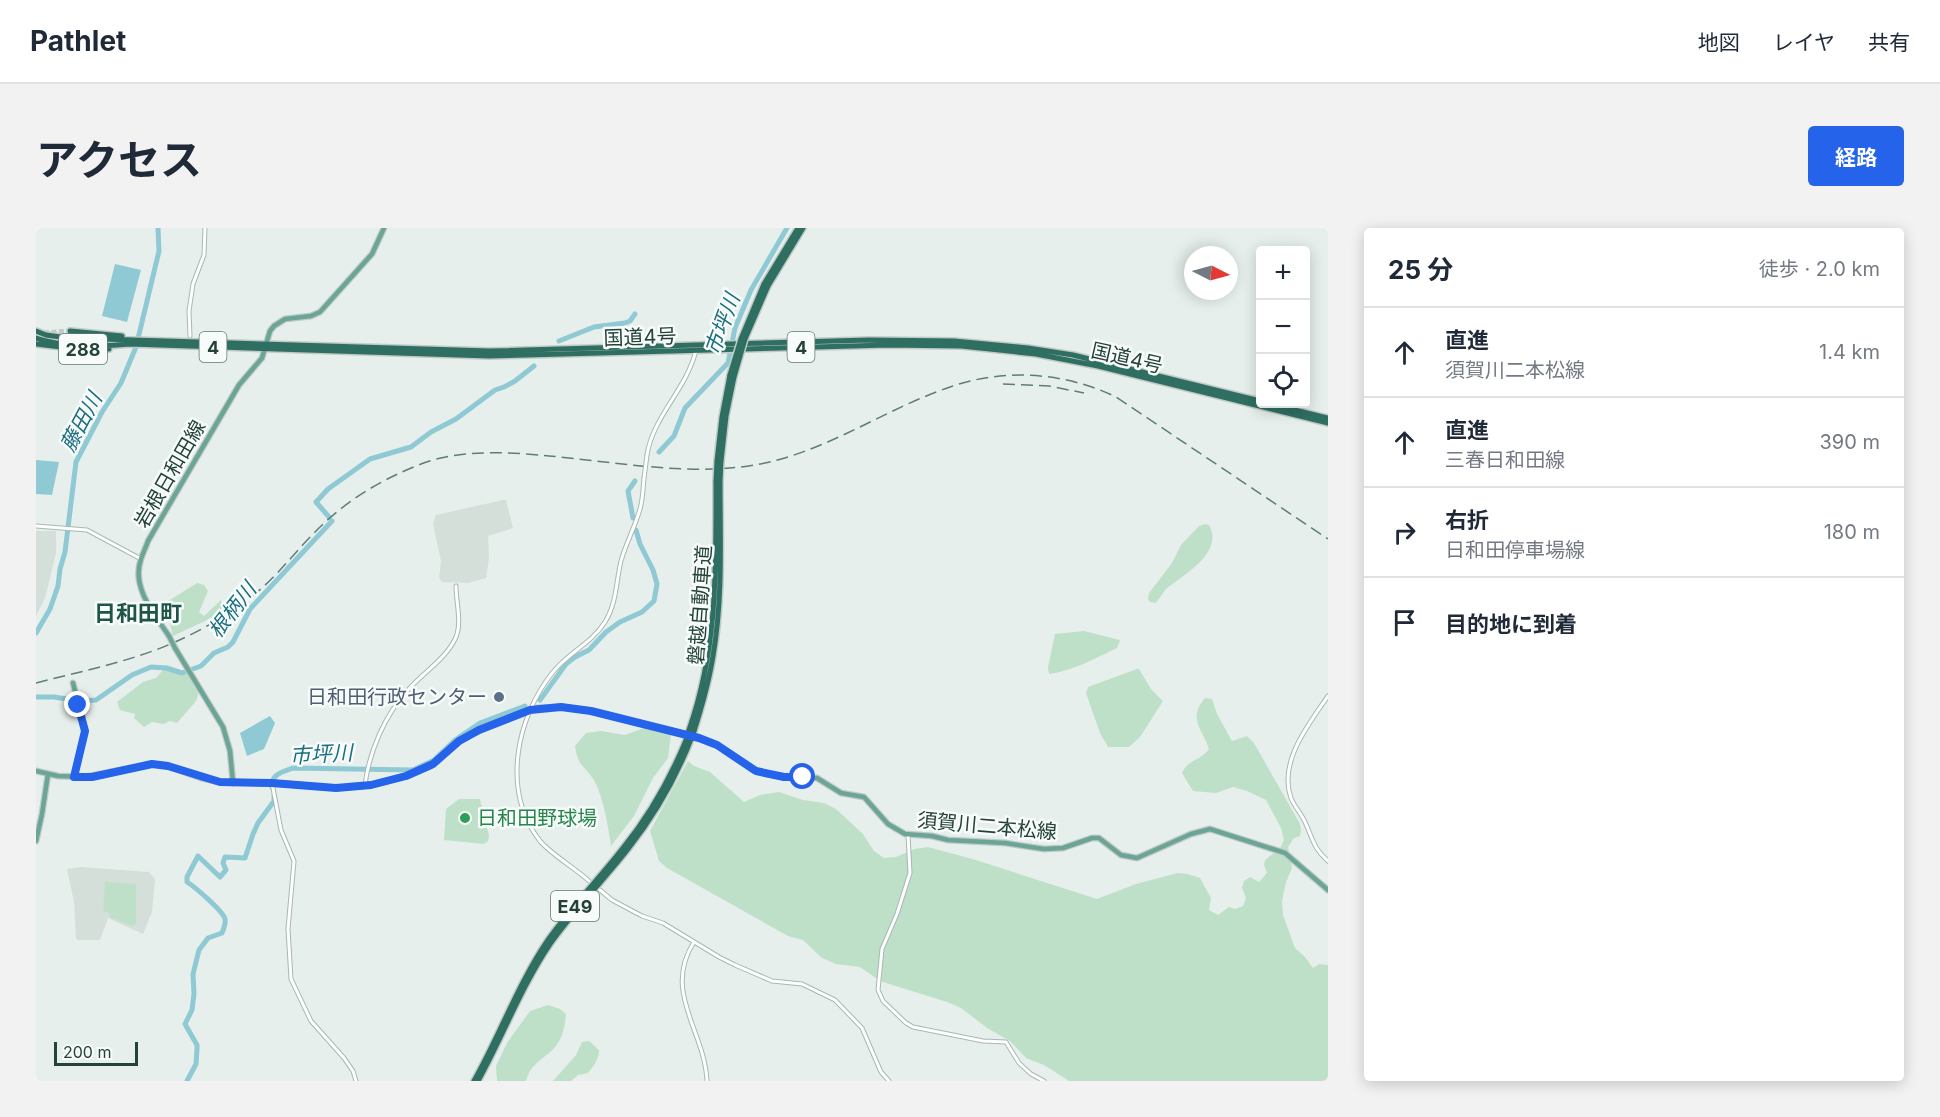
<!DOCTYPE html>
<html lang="ja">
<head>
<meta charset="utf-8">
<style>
	:root { --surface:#fff; --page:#f2f2f3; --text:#1f2937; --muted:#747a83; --line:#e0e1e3; --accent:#2563eb }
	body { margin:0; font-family:Inter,"Noto Sans JP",sans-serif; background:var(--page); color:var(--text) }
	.controls { position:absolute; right:18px; top:18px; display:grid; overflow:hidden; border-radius:6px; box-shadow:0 3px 15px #0003 }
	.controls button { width:54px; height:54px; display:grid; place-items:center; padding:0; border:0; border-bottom:2px solid var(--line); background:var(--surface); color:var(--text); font:30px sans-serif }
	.compass { position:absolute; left:1148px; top:18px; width:54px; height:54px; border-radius:50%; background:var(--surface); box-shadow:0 3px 15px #0003; rotate:96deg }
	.scale { position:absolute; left:18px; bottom:15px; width:84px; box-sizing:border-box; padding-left:6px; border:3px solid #24423a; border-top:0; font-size:16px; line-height:21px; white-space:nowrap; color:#24423a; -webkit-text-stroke:4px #f7fbf9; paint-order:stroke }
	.stop { position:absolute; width:18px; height:18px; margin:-14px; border:4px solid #2563eb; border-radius:50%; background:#fff }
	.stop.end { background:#2563eb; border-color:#fff; box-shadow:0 2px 6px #0008 }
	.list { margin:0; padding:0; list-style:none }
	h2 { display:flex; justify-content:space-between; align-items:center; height:78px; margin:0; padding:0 24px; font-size:26px }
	h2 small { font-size:20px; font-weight:400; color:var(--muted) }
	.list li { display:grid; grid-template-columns:39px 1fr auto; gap:18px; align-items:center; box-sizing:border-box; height:90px; padding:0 24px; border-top:2px solid var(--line) }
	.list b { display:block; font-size:22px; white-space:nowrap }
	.list p { margin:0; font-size:20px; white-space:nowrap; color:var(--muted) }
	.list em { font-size:20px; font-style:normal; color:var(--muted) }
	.icon { flex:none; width:33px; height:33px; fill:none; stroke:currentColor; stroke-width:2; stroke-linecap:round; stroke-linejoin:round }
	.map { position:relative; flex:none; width:1292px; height:853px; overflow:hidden; border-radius:6px }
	header { display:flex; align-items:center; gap:36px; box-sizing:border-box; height:84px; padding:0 30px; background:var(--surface); border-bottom:2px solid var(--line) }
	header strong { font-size:28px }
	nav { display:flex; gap:33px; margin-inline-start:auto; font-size:21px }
	.intro { display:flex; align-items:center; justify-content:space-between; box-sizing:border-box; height:144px; padding:0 36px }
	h1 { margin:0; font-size:42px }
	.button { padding:15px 27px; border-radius:6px; background:var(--accent); color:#fff; font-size:21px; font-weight:700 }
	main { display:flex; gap:36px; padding:0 36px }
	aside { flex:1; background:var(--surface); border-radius:6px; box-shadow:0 3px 15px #0003 }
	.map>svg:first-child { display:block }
	.built { fill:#d4dfda }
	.green { fill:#bfe0c8 }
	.water { fill:#8ec9d4 }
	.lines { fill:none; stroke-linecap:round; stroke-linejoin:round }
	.river { stroke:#8ec9d4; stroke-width:5 }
	.highway-tunnel { stroke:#bfccc8; stroke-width:5; stroke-dasharray:5 2.5; stroke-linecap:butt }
	.minor-casing { stroke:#a8b8b2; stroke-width:5 }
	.major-casing { stroke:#c2cac8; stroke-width:7 }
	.highway-casing { stroke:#c2cac8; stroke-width:8 }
	.minor { stroke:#fff; stroke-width:3 }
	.major { stroke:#6aa596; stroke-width:4.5 }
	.highway { stroke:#2f6f62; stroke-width:5 }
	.rail { stroke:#5f7d75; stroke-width:1.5; stroke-dasharray:12 6; stroke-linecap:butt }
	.minor-bridge-casing { stroke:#a8b8b2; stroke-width:5; stroke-linecap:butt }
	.major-bridge-casing { stroke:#c2cac8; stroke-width:7; stroke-linecap:butt }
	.highway-bridge-casing { stroke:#c2cac8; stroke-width:8; stroke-linecap:butt }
	.minor-bridge { stroke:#fff; stroke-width:3 }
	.major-bridge { stroke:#6aa596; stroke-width:4.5 }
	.highway-bridge { stroke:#2f6f62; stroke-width:5 }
	.route { stroke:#2563eb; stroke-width:8 }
	.service-dot { fill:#5c6f8a; stroke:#f7fbf9; stroke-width:2 }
	.leisure-dot { fill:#2e9e5b; stroke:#f7fbf9; stroke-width:2 }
	.labels { text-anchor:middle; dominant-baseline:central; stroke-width:5; stroke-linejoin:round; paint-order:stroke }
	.shield { fill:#f7fbf9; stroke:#637a73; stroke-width:1.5 }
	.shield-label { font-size:18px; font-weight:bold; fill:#24423a }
	.street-label { font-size:20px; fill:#24423a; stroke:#f7fbf9 }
	.service-label { font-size:20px; fill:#4e5e75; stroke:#f7fbf9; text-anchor:end }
	.leisure-label { font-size:20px; fill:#27864d; stroke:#f7fbf9; text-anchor:start }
	.water-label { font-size:21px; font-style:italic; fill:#1c6f80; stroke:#f7fbf9 }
	.quarter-label { font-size:22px; font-weight:bold; fill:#1f5548; stroke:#f7fbf9 }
</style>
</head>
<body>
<header>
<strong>Pathlet</strong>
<nav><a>地図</a><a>レイヤ</a><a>共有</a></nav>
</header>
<div class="intro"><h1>アクセス</h1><a class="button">経路</a></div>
<main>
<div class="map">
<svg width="1292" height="853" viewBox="0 0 1292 853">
	<rect width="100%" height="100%" fill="#e6efeb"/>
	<path class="built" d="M467,272H470L477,300L452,308L453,330L450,350L432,355L406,354L403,350L405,333L397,296L400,287Z
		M0,303H20V325L9,370L0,388Z
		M45,639L113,644L119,651L116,684L107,706L72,690L64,712H42L40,710L38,674L31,641Z"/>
	<path class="green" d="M1169,296L1173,297C1186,320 1159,340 1142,352C1139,355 1134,357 1131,360C1126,365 1125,370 1119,375L1114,374L1112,371L1113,365L1136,335L1145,317L1163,298Z
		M161,355L168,357L172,363L163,384L168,388L185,372L188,384L137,408L129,375Z
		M1048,403L1084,412L1081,420C1060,430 1037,443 1013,446L1012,439L1019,406Z
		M131,437L152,445L163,464L160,473L141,495L134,493L128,496L116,494L108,499L98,490L99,486L84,482L81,474L107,454L120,450Z
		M1101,441H1103L1115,461L1127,473L1104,509L1093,519H1072L1064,505L1050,465L1052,459Z
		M1169,470L1176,471L1181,486L1196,513L1211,508L1218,515L1264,596L1265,602L1264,608L1258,610L1252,619L1256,640L1250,654L1246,673L1247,687L1259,720L1269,729L1277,740L1283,736L1292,737V853H1033L1008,837L990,830L974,813L951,800L925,780L911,774L844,753L824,739L800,736L786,730L767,712L752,708L631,640L623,633L614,603L652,533L658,538L674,544L708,574L724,567L743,564L767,572L788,575L800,581L827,606L838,623L848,630L860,629L879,621L892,619L940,632L1061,671L1100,656L1142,645L1151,646L1164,650L1175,670L1173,682L1182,687L1193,679L1199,681L1207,678L1210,670L1206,660L1208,653L1214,649L1223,654L1231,645L1228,637L1229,632L1238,625H1242L1248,612L1245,600L1230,572L1211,563L1197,559L1180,565L1157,563L1146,545C1151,532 1166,532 1173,521C1167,502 1151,491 1169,470Z
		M608,500L635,506L632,530L617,550L598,588L575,618C572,598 568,572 559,554C550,538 542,540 539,518L550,505L565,503L589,507Z
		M423,571H444L453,608L452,613L448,616L408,612L410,581Z
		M69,654L100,656V695L96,698L74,689V685L67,683Z
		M512,777L524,781L530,786C529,795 528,805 523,813C514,830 496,831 490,853H461L460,838L471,815L494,783Z
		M553,813L563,822C563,832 558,837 552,845L542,847L535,853H517L540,827L546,814Z"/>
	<path class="water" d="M79,36L105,42L91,94L66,88Z
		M0,232L23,234L16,267L0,266Z
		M234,488L239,495L228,521L211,528L204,505Z"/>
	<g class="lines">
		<path class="river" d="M523,113L558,99L589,95L594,93L599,86
			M623,224L638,208L649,180L692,135L699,100L715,62L751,0
			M293,289L280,274L292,261L334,231L375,219L395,204L420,191L459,162L468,159L479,153L498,138
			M597,290L592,263L599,253
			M0,405L14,381L22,358L24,341L29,324L40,234L66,184L85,155L100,119L123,23L122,0
			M0,469H18L44,473L60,472L96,447L115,439L130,440L146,445L165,438L178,425L192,419L197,414L214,381L296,293
			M504,472L530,436L539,429L553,422L570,404L584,394L606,384L618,373L621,356L617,342L604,316L600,302
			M236,559C235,546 246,544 257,540L377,542L398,532L419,512L444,495L489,478
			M151,853L160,836L161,821V817L149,796L156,782L158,766L157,746L163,722L172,710L186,705C188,700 190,696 189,691C187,683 159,659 151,654V649L162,628L184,649L190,642L187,635L189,629L209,630L217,606L222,595L238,573V568"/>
		<path class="highway-tunnel" d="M8,105L34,103"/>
		<g class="minor-casing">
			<path id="minor" d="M154,108L153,83L157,56L168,27L169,0
				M611,227C617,188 651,161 660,122
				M0,298L51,302L105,331
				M1292,468C1273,496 1242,534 1255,570C1258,578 1265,585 1269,594C1277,611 1277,620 1292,633
				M236,555L245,602L258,633L252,701L255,751L275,793L308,830L317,843L320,853
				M329,557C333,524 349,486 373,461C388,444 411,430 420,409C426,394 420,374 420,358
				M872,607L874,645L861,686L846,721L842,762L847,773L870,795L877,799L947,813L970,814L983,835L995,846L1008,853
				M553,653C539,640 516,627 504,613C465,563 480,490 517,444C532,425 556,415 569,394C581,375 580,353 585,333C590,315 599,299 604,281C607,271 607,260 608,250
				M564,662L576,672L606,688L627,695L683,729L699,737L736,753L766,756L799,772L826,800L845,844L853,853
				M658,714C626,764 669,803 671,853"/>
		</g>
		<g class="major-casing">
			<path id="major" d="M133,408C118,386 95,359 105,331C107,325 110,319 112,313L203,157L226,130L234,103L238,98L249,91L275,88L284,84L336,26L348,0
				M139,420L187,499L194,523L197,555
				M37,455L49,503L38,549
				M0,543L22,548L49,549L116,536L132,538L165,550L184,554L236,555L300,560L335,557L370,548L394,538L429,509L472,490L501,480L526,479L555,483L663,510L681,517L717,542L726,545L748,549L781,550L805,565L828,569L852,596L869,606L896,608L912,612L969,615L1008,621L1027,620L1056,610H1063L1085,627L1101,630L1155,606L1174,601L1249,625L1292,662
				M0,613L6,586L12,546"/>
		</g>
		<g class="highway-casing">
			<path id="highway" d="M0,103L10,107L32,110L454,123L833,112L918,113L992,120L1037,127L1224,173
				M34,103L86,108
				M0,110C26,119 67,119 94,116L453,128L852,117L925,118L1000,126L1062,138L1292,195
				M705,111L728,56L762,0
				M709,111L732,58L767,0
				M0,116L41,121H73
				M1234,176L1292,190
				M681,233L686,189L694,147
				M685,233L690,188L698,149
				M653,502C682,420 680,339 680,253
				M658,503C666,478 673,453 677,428C687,370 684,311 684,253
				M438,853C464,807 482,756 512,712C535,679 563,651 587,620C614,587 635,549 651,510
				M442,853C467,808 485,759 514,716C538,682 567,653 592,621C618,588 640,550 655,511"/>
		</g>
		<use href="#minor" class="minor"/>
		<use href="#major" class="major"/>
		<use href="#highway" class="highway"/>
		<path class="rail" d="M967,156L1013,158L1048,165
			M0,455C34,446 69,439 102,428C141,416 185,393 216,368C240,350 257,326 278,305C309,273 344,252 385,236C424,221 473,224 513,228C580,234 658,249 724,236C792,223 849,181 914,159C968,140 1028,144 1080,169L1292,311"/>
		<g class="minor-bridge-casing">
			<path id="minor-bridge" d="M608,250L611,227"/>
		</g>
		<g class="major-bridge-casing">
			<path id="major-bridge" d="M133,408L139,420"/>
		</g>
		<g class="highway-bridge-casing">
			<path id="highway-bridge" d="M694,147L705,111
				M698,149L709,111
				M680,253L681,233
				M684,253L685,233
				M651,510L653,502
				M655,511L658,503"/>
		</g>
		<use href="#minor-bridge" class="minor-bridge"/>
		<use href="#major-bridge" class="major-bridge"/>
		<use href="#highway-bridge" class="highway-bridge"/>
	</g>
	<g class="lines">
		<path class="route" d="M42,477L49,503L38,549H56L116,536L132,538L184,554L236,555L300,560L335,557L370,548L397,536L423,513L443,502L494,482L525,479L555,483L663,510L681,517L720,543L748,549H767"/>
	</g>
	<circle class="service-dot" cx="463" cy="469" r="6"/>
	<circle class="leisure-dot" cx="429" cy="590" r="6"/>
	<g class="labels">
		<g class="shield">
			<rect x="163.5" y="104" width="27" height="30" rx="4.5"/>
			<rect x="751.5" y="104" width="27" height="30" rx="4.5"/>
			<rect x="23" y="106" width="48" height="30" rx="4.5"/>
			<rect x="515" y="663" width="48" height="30" rx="4.5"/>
		</g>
		<g class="shield-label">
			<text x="177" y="119">4</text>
			<text x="765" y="119">4</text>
			<text x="47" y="121">288</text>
			<text x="539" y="678">E49</text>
		</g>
		<g class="street-label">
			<text transform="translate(604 109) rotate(-2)">国道4号</text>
			<text transform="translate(1091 130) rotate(13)">国道4号</text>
			<text transform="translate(134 246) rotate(-60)">岩根日和田線</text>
			<text transform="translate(664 377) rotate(-86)">磐越自動車道</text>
			<text transform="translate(951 598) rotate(5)">須賀川二本松線</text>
		</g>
		<g class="service-label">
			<text x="451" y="469">日和田行政センター</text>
		</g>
		<g class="leisure-label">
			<text x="441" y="590">日和田野球場</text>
		</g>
		<g class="water-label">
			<text transform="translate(686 96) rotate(-70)">市坪川</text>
			<text transform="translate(45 194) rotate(-62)">藤田川</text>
			<text transform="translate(196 382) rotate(-52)">根柄川</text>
			<text transform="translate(285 526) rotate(-3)">市坪川</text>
		</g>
		<g class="quarter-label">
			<text x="102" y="385">日和田町</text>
		</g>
	</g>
</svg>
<div class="controls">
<button>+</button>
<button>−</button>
<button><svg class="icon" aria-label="locate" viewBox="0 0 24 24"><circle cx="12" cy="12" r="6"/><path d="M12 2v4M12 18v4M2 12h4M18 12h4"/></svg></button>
</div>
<svg class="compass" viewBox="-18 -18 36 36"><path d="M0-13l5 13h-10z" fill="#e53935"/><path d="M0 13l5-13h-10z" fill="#747a83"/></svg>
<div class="scale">200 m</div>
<div class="stop" style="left:767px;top:549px"></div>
<div class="stop end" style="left:42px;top:477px"></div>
</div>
<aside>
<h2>25 分<small>徒歩 · 2.0 km</small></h2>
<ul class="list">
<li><svg class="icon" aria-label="ahead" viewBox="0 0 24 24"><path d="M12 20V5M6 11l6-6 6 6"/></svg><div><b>直進</b><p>須賀川二本松線</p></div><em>1.4 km</em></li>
<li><svg class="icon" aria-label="ahead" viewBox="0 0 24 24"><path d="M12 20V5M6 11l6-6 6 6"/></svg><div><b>直進</b><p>三春日和田線</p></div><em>390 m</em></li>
<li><svg class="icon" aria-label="right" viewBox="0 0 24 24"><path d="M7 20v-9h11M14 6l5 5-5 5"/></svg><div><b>右折</b><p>日和田停車場線</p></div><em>180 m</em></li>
<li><svg class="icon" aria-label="arrive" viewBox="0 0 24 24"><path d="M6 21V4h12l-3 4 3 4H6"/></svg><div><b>目的地に到着</b></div></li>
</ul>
</aside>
</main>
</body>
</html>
